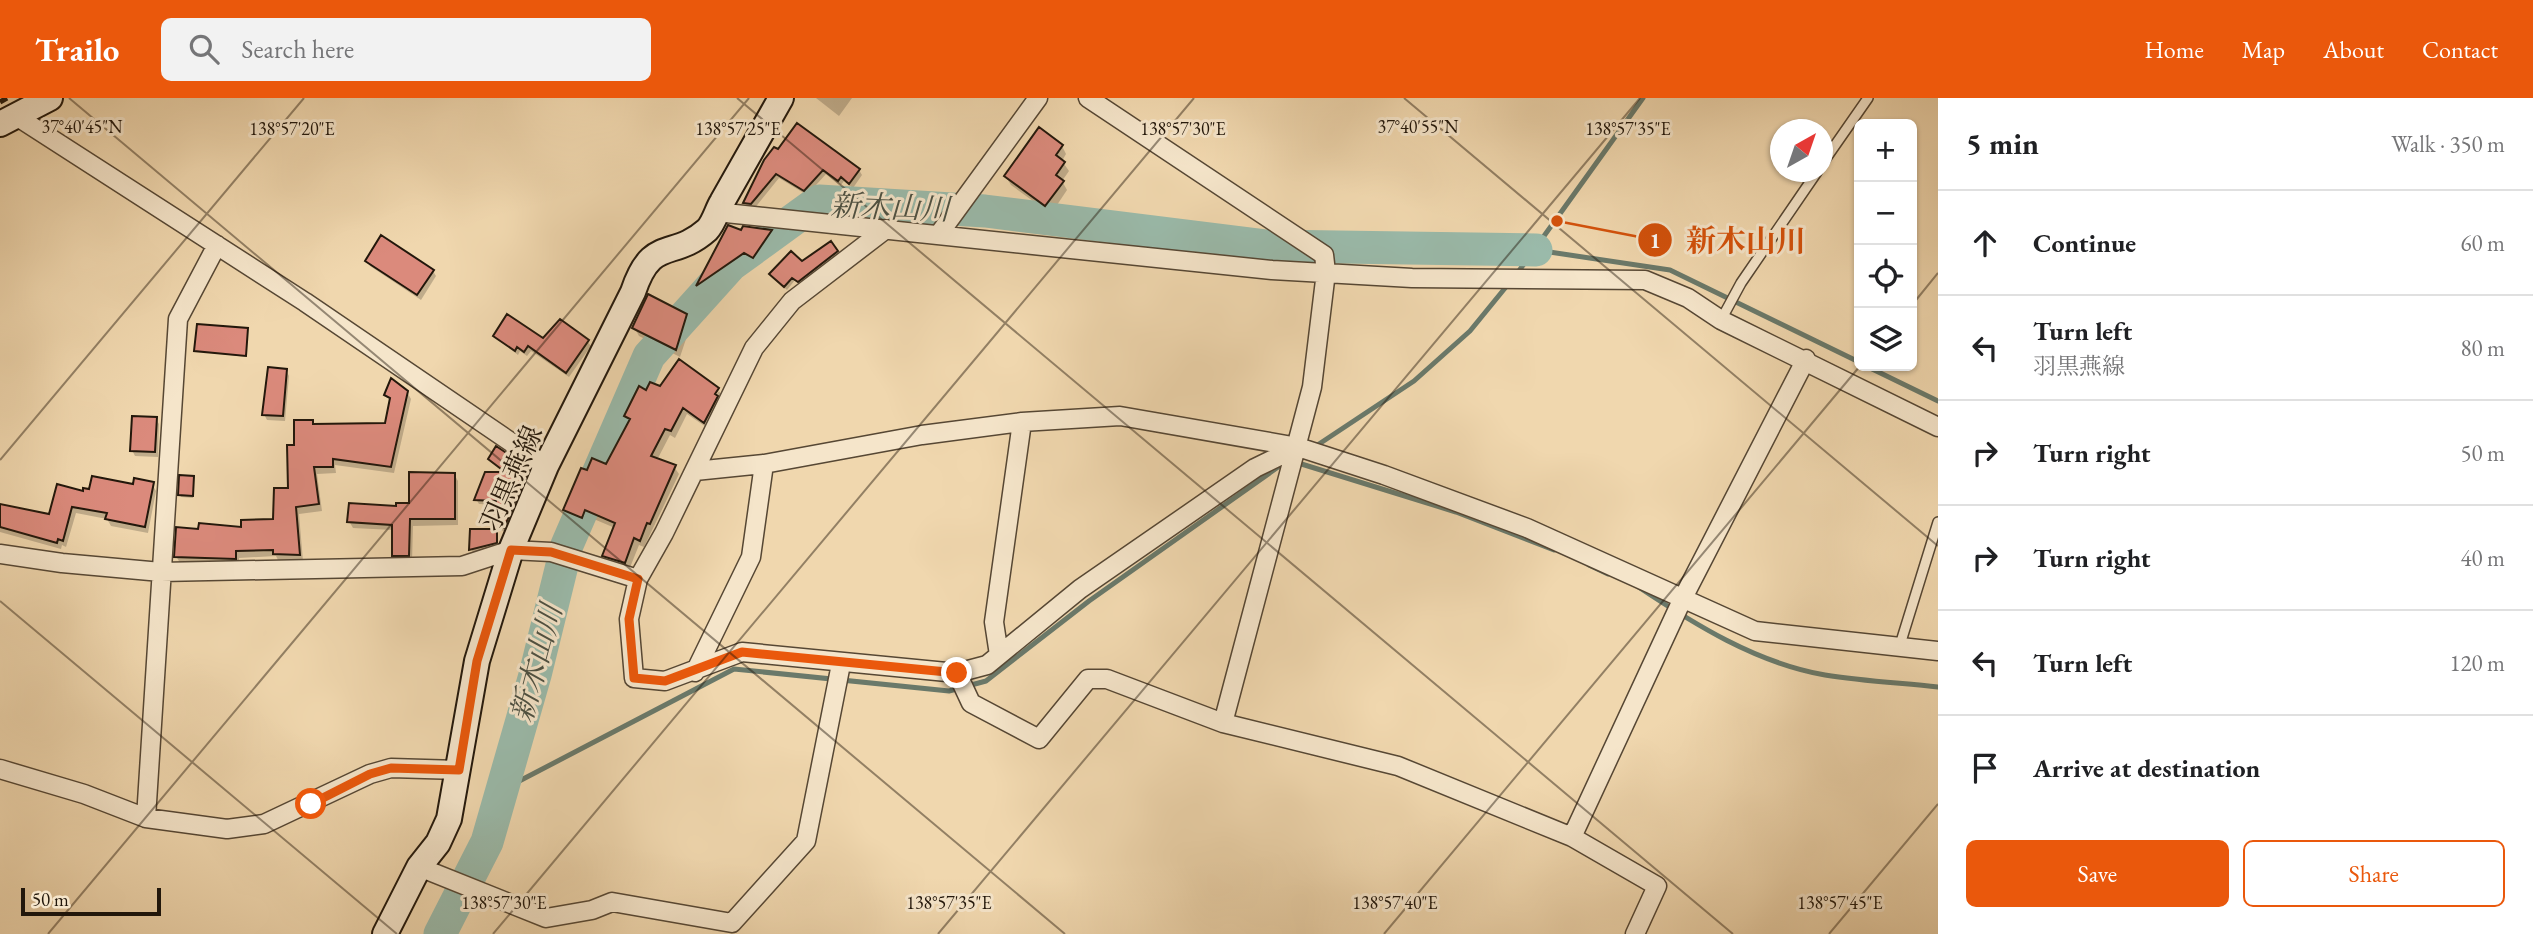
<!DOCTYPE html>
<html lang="en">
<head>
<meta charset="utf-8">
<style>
	:root { --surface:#fff; --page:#f2f2f2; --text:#202124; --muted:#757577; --line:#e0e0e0; --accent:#ea580c }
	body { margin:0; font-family:"EB Garamond","Noto Serif JP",serif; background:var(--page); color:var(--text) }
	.controls { position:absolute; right:21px; top:21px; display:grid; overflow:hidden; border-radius:10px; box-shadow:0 2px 5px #0004 }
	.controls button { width:63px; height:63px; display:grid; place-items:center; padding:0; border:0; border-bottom:2px solid var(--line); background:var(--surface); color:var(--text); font:35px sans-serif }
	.compass { position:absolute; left:1770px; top:21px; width:63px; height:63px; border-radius:50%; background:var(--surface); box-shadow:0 2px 5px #0004; rotate:40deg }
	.scale { position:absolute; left:21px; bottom:18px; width:140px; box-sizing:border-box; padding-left:7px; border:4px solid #22170b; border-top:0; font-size:19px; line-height:24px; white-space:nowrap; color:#22170b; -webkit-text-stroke:5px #f5e5ca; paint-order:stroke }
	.stop { position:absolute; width:21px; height:21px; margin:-16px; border:5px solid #ea580c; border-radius:50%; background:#fff }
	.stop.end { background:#ea580c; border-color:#fff; box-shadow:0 2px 7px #0008 }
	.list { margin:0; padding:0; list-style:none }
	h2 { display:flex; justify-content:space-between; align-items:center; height:91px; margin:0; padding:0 28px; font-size:30px }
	h2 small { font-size:23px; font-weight:400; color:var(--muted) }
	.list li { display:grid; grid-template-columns:46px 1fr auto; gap:21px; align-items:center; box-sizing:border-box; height:105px; padding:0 28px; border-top:2px solid var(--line) }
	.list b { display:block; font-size:26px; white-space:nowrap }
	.list p { margin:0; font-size:23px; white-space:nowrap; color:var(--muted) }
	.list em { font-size:23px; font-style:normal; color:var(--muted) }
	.actions { display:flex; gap:14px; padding:21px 28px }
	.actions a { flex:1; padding:16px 0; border:2px solid var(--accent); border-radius:10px; text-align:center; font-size:24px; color:var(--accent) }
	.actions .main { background:var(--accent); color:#fff }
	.icon { flex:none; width:38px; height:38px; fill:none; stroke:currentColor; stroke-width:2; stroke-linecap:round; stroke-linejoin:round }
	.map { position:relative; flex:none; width:1938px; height:836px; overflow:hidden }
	header { display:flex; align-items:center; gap:42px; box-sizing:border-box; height:98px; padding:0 35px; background:var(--accent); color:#fff }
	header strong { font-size:33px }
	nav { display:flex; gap:38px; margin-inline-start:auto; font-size:24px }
	.search { width:490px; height:63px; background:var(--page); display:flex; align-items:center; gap:18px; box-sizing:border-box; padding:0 24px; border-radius:10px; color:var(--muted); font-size:26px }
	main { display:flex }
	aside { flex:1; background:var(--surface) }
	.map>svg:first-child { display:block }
	.shadow { fill:#0003 }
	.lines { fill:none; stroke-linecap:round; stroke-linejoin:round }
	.stream { stroke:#6a796a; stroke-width:5 }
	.river { stroke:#9abaaa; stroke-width:33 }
	.building { fill:#db8a7c; stroke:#22170b; stroke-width:2 }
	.lane-casing { stroke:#564734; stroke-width:12 }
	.street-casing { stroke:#564734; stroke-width:21 }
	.secondary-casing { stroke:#22170b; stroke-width:28 }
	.lane { stroke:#f5e5ca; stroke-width:9 }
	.street { stroke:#f5e5ca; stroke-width:18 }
	.secondary { stroke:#f5e5ca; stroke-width:24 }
	.rail { stroke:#22170b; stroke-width:5; stroke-dasharray:12 12; stroke-linecap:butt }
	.route { stroke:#ea580c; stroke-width:9 }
	.ticks { fill:none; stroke:#22170b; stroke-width:2; stroke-opacity:0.45 }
	.labels { text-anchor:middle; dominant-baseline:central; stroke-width:6; stroke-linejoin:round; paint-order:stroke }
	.street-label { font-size:28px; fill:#22170b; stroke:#f5e5ca }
	.water-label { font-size:30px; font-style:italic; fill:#4c5043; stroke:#f5e5ca }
	.ticks-label { font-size:18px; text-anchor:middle; fill:#22170b; stroke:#f5e5ca; stroke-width:6; stroke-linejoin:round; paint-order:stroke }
	.leader { fill:none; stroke:#d4520c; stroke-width:2.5 }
	.callout-dot { fill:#d4520c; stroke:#f5e5ca; stroke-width:2.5 }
	.mark-label { font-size:21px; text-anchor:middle; font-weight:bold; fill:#fff }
	.callout-label { font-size:30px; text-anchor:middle; font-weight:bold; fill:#d4520c; stroke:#f5e5ca; stroke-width:6; stroke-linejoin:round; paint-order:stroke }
</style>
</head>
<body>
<header>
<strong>Trailo</strong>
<div class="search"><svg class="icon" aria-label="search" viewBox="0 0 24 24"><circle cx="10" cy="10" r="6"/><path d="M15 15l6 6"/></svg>Search here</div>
<nav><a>Home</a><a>Map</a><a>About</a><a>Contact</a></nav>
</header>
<main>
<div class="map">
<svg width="1938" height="836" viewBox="0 0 1938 836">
	<rect width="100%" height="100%" fill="#f0d7ae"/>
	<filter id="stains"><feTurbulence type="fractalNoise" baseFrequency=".00286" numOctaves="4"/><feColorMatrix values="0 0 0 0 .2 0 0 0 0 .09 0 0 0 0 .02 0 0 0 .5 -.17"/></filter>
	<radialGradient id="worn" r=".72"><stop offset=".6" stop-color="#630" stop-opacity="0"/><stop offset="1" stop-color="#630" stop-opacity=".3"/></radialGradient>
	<path class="shadow" d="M816,0H852L839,18Z
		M1062,48L1066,56L1062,63L1069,73L1062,83L1067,92L1051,116L1011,87L1006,79Z
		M766,63L859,72L862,77L853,90L844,83L841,87L826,76L807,97L779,80L754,111L748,110L745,105Z
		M729,129L741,134H771L773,138L756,164L748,158L700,191L698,188Z
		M831,146L839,158L801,187L795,182L787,192L771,177L802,166Z
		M367,163L433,173L436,178L421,202L370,168Z
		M686,217L691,226L680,259L639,238L634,229Z
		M247,231L246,259L196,253Z
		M495,238L587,243L591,248L569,279L531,253L527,258L520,253L518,257Z
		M286,272L289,278L285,323L267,322L264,316Z
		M660,291H718L711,304L719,293L722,298L709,331L687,316L675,340L670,337L657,362L674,369L679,376L644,449L639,447L629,472L608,465L604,458L615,430L589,419L586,427L569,419L565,412L588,374L607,368L630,325L626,318L647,294Z
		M407,294L411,301L394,375L335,367L336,375L317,376L322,413L299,416L303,463L278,462L276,458L239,460V467L180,465L176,458L200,433L243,431L275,423L289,392L296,349L312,324L314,328L387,327L390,303L386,296Z
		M156,321L159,326L158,359L135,358L132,352Z
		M490,361L528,371L531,376L506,434L493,429L490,425L496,407L479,406L476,401L506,376Z
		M454,376L458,383V427L413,428L412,464H397L394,458L393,432L353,430L349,423L411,407Z
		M193,380V400L181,399L180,397Z
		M152,386L156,393L148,435L111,428L107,421L76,415L66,449L62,447L61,451L0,434V408L50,418L84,395Z
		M496,433L499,450L474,456L471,451Z"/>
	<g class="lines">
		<path class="stream" d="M1536,152L1670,172L1859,264
			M1516,177L1643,0
			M1866,268L1938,303
			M1313,350L1414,283L1470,233L1510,184
			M1295,364L1456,414L1554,452
			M1589,467L1608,476
			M1637,488C1694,526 1756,565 1825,577C1862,583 1901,585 1938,589
			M504,691L734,571L949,593L986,583L1089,503L1288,362"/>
		<path class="river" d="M440,836L487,744L535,577L567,447L649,258L731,167L819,103L985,113L1267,148L1536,152"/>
	</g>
	<path class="building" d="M797,25L860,71L849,86L841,79L838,83L823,72L804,93L776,76L751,106L743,105L764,62L774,49L778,51Z
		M1039,29L1063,47L1056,57L1065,64L1056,77L1064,83L1045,108L1004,78Z
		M728,127L741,132L743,128L772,132L753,160L744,155L696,188Z
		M381,137L434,172L417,197L365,163Z
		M831,143L838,153L798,184L792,180L784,189L769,176L791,153L802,163Z
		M648,196L687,216L676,252L632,230Z
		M507,216L543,240L560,221L589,242L566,275L528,248L524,254L517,249L515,253L493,238Z
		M197,226L248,230L246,258L194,253Z
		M679,261L719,290L715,296L718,298L704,325L683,310L671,333L665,331L651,358L676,367L650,426L647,425L640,443L634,440L625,465L602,458L615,425L585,412L582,420L563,412L581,370L587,372L592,360L606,366L630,321L624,318L639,288L646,292L650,284L660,288Z
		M268,269L287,271L283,318L262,317Z
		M391,280L408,293L391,369L333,361V369H314L319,406L296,409L300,457L273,456V452L236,453V461L174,459L176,429L198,431L199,425L241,429V422L273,421L274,390H288L287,347H294V322H313V326L385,325L390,300L384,297Z
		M132,318L157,319L155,354L130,353Z
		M496,348L529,370L504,430L488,425L496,403L474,402L485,374H505L488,361Z
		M409,374L455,375V421H410L409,458H392V427L347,424L349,405L396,408V405H409Z
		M179,377L194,378L193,398L178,397Z
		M92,378L133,386L134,380L154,384L145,429L105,421L107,415L72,409L63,443L58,441L57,445L0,429V406L49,416L57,386L83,393V390L89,391Z
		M470,431H497V445L469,452Z"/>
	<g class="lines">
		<g class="lane-casing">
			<path id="lane" d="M1822,66L1868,0
				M1721,222L1741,185L1817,74
				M1899,550L1938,424"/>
		</g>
		<g class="street-casing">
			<path id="street" d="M1088,0L1324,157L1326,174L1312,289L1223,625
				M16,18L305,204L546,368
				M716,114L1272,172L1412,180L1645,182L1688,200L1721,222L1938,329
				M886,131L792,203L754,250L664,435L638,481L629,521L634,580L665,583L742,554L957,575L987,567L1080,491L1255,370L1298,349
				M939,136L1038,0
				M695,373L764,366L922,337L1022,324L1120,318L1298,349L1384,377L1527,430L1755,533L1938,553
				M0,456L62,465L161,474L462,468L511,452L551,454L638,481
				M999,557L994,524L1022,324
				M695,574L751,459L764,366
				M957,575L971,605L1039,641L1088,581H1107L1223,625L1398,668L1572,739L1657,788L1635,836
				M0,671L84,696L146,720L227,731L264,726L370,676L391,670L459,672
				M146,720L178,221L217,147
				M1572,739L1683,500L1806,261
				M419,769L546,820L592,812L612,804L732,825L806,743L841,566"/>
		</g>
		<g class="secondary-casing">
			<path id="secondary" d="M0,26L50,0
				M385,836L419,769L438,745L449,721L477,563L511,452L546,368L633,194C652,137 672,163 707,132C714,125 717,112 722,104C742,69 761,35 781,0"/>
		</g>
		<use href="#lane" class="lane"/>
		<use href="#street" class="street"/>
		<use href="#secondary" class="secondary"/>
		<path class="rail" d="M0,4L7,0"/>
	</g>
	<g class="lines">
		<path class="route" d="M311,706L370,676L391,670L459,672L477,563L511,452L551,454L638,481L629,521L634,580L665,583L742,554L957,575"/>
	</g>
	<path class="ticks" d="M69,0L1065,836M737,0L1733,836M1404,0L1938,448M1912,207L1938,175M0,362L304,0M0,503L397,836M48,836L749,0M493,836L1194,0M938,836L1640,0M1384,836L1860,268M1829,836L1938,706"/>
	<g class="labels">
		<g class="street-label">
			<text transform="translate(511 380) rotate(-66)">羽黒燕線</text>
		</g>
		<g class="water-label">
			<text transform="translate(890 109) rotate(2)">新木山川</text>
			<text transform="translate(536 565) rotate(-75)">新木山川</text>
		</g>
	</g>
	<g class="ticks-label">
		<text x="82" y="35">37°40'45"N</text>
		<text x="1418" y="35">37°40'55"N</text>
		<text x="292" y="37">138°57'20"E</text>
		<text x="738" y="37">138°57'25"E</text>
		<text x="1183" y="37">138°57'30"E</text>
		<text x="1628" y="37">138°57'35"E</text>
		<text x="504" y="811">138°57'30"E</text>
		<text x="949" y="811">138°57'35"E</text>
		<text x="1395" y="811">138°57'40"E</text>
		<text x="1840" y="811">138°57'45"E</text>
	</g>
	<path class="leader" d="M1557 123L1655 142"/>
	<g class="callout-dot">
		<circle cx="1557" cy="123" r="7"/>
		<circle cx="1655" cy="142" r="18"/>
	</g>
	<g class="mark-label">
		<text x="1655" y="150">1</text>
	</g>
	<g class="callout-label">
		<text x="1746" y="153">新木山川</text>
	</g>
	<rect width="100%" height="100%" filter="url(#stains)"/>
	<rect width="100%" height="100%" fill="url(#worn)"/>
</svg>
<div class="controls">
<button>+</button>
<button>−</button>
<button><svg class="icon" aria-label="locate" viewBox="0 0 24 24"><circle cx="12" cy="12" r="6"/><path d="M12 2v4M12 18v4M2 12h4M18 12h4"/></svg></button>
<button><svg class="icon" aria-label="layers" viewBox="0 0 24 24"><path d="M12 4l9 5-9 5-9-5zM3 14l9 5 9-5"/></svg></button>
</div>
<svg class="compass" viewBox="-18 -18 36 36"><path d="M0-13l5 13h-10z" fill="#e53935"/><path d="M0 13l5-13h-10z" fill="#757577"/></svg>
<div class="scale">50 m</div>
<div class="stop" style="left:311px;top:706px"></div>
<div class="stop end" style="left:957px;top:575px"></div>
</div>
<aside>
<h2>5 min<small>Walk · 350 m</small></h2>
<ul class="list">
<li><svg class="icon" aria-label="ahead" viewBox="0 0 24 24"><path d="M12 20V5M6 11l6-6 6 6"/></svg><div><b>Continue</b></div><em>60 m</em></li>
<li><svg class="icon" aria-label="left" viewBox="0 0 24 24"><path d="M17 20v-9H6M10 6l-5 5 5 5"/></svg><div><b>Turn left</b><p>羽黒燕線</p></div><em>80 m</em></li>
<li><svg class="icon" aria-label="right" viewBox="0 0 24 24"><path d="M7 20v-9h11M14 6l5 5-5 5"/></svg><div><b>Turn right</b></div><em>50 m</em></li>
<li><svg class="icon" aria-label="right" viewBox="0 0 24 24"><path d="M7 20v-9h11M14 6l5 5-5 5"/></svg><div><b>Turn right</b></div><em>40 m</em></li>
<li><svg class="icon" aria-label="left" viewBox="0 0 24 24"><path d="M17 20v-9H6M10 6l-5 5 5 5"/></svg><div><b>Turn left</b></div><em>120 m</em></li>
<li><svg class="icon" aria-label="arrive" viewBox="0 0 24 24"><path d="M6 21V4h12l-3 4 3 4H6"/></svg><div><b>Arrive at destination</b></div></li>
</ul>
<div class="actions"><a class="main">Save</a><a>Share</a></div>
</aside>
</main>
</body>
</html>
